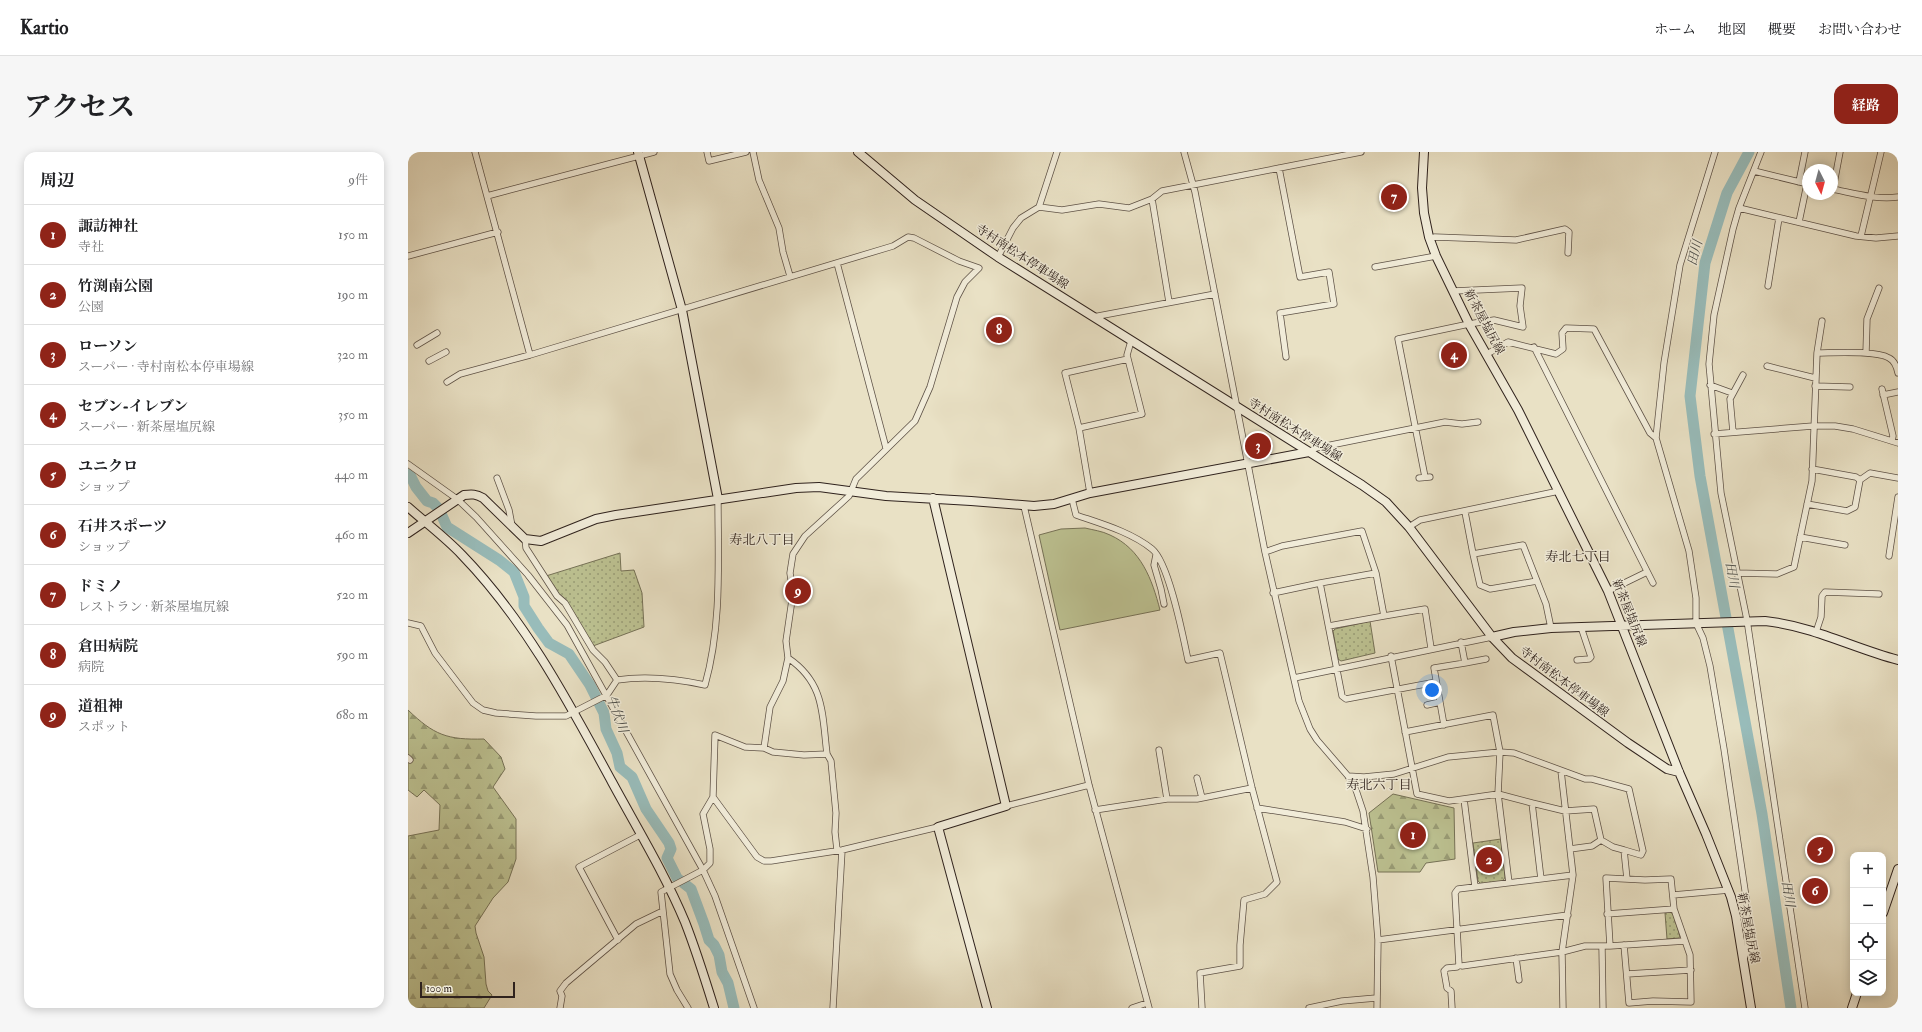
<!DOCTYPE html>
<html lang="ja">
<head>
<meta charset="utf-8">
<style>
	:root { --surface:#fff; --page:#f6f6f6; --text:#202124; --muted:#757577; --line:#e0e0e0; --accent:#8f2418 }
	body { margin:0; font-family:"IM FELL Double Pica","Noto Serif JP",serif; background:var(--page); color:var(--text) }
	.controls { position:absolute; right:12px; bottom:12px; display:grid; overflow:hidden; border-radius:8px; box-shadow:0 2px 10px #0003 }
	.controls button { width:36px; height:36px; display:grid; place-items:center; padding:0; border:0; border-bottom:1px solid var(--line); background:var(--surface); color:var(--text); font:20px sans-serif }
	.compass { position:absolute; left:1394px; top:12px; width:36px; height:36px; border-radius:50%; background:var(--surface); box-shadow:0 2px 10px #0003; rotate:174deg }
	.scale { position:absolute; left:12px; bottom:10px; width:95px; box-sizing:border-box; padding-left:4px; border:2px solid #2f221d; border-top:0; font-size:11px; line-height:14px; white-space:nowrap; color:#2f221d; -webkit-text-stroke:3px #f1ecd9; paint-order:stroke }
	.you { position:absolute; left:1024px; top:538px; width:14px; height:14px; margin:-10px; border:3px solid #fff; border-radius:50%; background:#1a73e8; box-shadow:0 0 0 6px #1a73e833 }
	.badge { display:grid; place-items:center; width:26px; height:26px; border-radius:50%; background:var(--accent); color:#fff; font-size:13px; font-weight:700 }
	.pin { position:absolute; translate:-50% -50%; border:2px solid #fff; box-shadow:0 1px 4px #0006 }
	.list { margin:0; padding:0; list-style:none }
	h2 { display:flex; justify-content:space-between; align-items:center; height:52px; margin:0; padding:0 16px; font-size:17px }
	h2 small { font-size:13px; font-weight:400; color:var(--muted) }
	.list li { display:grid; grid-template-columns:26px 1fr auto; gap:12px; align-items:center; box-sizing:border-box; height:60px; padding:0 16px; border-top:1px solid var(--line) }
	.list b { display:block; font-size:15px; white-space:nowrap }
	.list p { margin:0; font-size:13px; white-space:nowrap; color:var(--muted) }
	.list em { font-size:13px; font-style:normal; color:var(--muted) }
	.icon { flex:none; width:22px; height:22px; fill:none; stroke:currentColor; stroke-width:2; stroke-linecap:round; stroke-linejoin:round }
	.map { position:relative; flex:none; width:1490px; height:856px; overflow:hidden; border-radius:12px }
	header { display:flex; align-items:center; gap:24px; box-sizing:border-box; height:56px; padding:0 20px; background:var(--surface); border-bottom:1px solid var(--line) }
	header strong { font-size:19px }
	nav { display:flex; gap:22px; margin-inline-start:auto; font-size:14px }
	.intro { display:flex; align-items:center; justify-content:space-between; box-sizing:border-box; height:96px; padding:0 24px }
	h1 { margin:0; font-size:28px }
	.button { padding:10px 18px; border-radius:12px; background:var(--accent); color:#fff; font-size:14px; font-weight:700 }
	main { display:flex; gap:24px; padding:0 24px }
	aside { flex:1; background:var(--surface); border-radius:12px; box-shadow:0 2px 10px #0003 }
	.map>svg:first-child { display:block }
	.forest { fill:url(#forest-firs); stroke:#767257 }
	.park { fill:url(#park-dots); stroke:#767257 }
	.pitch { fill:#bcc191; stroke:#767257 }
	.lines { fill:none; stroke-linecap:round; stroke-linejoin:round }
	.river { stroke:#98bcba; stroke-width:11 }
	.street-casing { stroke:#5e5247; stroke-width:7 }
	.secondary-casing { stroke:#2f221d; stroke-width:10 }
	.street { stroke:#f1ecd9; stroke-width:5.5 }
	.secondary { stroke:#f1ecd9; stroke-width:8 }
	.labels { text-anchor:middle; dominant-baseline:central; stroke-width:3; stroke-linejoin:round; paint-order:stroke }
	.street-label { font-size:12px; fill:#2f221d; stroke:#f1ecd9 }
	.water-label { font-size:13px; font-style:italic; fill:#4e504c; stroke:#f1ecd9 }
	.neighbourhood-label { font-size:13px; fill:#2f221d; stroke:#f1ecd9 }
</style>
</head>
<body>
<header>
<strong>Kartio</strong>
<nav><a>ホーム</a><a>地図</a><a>概要</a><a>お問い合わせ</a></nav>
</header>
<div class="intro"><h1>アクセス</h1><a class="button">経路</a></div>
<main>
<aside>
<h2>周辺<small>9件</small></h2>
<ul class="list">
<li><span class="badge">1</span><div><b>諏訪神社</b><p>寺社</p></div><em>150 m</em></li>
<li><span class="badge">2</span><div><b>竹渕南公園</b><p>公園</p></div><em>190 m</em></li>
<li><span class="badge">3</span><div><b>ローソン</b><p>スーパー · 寺村南松本停車場線</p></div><em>320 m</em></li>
<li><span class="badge">4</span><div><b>セブン-イレブン</b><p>スーパー · 新茶屋塩尻線</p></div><em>350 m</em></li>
<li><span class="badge">5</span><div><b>ユニクロ</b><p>ショップ</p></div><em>440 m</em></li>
<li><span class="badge">6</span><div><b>石井スポーツ</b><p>ショップ</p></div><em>460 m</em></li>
<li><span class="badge">7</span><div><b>ドミノ</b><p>レストラン · 新茶屋塩尻線</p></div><em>520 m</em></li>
<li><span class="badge">8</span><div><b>倉田病院</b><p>病院</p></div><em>590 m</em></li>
<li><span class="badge">9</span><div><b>道祖神</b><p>スポット</p></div><em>680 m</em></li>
</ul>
</aside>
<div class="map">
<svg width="1490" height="856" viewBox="0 0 1490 856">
	<defs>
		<pattern id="forest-firs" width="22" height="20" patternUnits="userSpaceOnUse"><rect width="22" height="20" fill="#bcc191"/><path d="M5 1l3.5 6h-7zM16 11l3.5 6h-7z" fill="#999c76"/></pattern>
		<pattern id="park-dots" width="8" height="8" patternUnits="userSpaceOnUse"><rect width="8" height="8" fill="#bcc191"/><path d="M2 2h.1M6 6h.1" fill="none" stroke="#999c76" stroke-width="1.8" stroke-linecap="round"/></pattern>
	</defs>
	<rect width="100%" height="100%" fill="#e9e1c5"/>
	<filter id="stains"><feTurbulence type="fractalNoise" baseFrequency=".005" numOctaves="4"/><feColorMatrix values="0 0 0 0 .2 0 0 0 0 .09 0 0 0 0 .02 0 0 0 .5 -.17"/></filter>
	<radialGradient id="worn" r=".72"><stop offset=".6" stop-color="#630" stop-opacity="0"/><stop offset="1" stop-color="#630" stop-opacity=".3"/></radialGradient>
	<path class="forest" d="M0,558C26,583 39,588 76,587L93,605L97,617L85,635L108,667V707L100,730L85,746L67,774L68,781L76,805L78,832L80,839L84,843L76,856H0V684L31,678L32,653L16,638L9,645L0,638Z
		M985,642L1046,656L1047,707L1018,711L1012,720H970L961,661Z"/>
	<path class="park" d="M212,401L213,419L226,418L234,441L236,475L185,494L138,424Z
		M962,469L967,501L933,509L930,507L925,479L927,477Z
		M1093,687L1097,725L1095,729L1073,732L1070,729L1065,691Z
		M1262,760L1265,762L1272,784L1271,786L1259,787L1257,761Z"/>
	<path class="pitch" d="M677,376C685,378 694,379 702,383C733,397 744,427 752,458L652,478L631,383L653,377Z"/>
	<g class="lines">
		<path class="river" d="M1341,0L1319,41L1297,111L1282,244L1292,324L1354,662L1383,856
			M0,322L3,325L8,335L19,349L25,351L31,357L39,375L91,408L106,420L116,445V454L130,476L141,491L161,502L182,533L196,561L198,577L209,601L212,615L224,625L238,657L261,691L263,697L259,706L269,726L283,737L296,772L301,788L306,793L311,803L314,820L320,831L326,856"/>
		<g class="street-casing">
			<path id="street" d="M67,0L122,203
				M299,0L301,9L338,0
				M345,0L351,28L371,76L375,100L382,124
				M776,0L787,40L857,400L891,549L902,577L909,588L940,624L948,638L955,659L965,725L970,788L969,856
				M1307,0L1272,113L1256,211L1248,286L1281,399L1288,446V471L1295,486L1302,514L1316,597L1338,745L1339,795L1336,808
				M1353,0L1331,56L1325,77L1306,163L1301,212L1313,341L1339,468L1397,856
				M871,16L892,125L921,120L926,152L872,161L878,205
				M1346,19L1400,32
				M1391,30L1397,0
				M1424,37C1445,41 1468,48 1490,45
				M1425,37L1432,0
				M79,44L246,0
				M744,47L761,150
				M631,55L654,58L691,52L721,56L744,47L754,39L953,0
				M1331,56L1448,84L1468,86L1490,84
				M1391,70L1399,32
				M1453,84L1473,0
				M1022,86L1027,85L1108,88L1157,77L1161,80L1160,101
				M0,104L90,80
				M590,105L605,76L613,66L631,55L649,0
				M429,111L478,296
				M967,115L1028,104
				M1360,134L1371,66
				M685,165L807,142
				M9,193L29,181
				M1126,195L1245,431
				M1409,201C1425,201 1468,198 1481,206C1487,209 1489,216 1490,221
				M1458,201L1459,167L1471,136
				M1079,202L1100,190L1148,202L1155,197L1154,181L1158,176L1186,177L1242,281L1248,286
				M21,209L38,200
				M1359,214L1407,226
				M39,230L52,222L122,203L485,94L500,85L506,86L551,109L571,116L557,130L549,145L522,235L507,269L448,327L441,344L397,384L385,402L382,421L385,441L378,489L380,506C417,531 414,562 419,602L423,609L428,661L427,680L429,698
				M1302,233L1324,241
				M1407,234L1442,235
				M1474,237L1485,284L1484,289
				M1475,243L1490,240
				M671,276L734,262L719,203L723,189
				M1325,280L1322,247L1335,223
				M1306,282L1405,274H1427L1445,277L1490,291
				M901,300L908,296L1037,270L1054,272L1070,270
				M0,312L49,347L68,365L120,423L159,473L295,718L307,744L346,856
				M1017,325L990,187L1061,172L1086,168L1115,175L1112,154L1114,136L1045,139
				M89,326L101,358L104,374
				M1011,326L1022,325
				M1452,328L1462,321L1490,326
				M682,341L671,276L657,221L720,207
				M664,347L668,363C694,372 723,380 744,397C761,411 775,484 780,508L812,501L844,636L869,730L857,742L836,748L832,793V814L792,821L794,856
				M1399,352L1439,359L1447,355L1452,328L1448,325L1404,317
				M616,354L681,633L741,856
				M1057,360L1065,402L1115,393L1138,452L1143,476
				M1001,375L1012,368L1151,339
				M1392,385L1437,393
				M117,387L118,396L149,444L157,451L185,498L197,510L209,528
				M857,400L874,394L954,379L968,421L976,464L1017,457L1023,496
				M1065,402L1072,433L1082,437L1129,429
				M748,403L746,413L753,437L756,452
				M1481,404L1490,345
				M968,421L912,431L934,544L938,547L1028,530
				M1328,421L1369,422L1386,415L1404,329L1409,201L1414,169
				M1200,439L1239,420
				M865,441L912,431
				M0,471L13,474L27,501L65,551L75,558L88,561L128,564H158L199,543L209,528C237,524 269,527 297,533C314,473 310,409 310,347
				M921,474L976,464
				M1408,480L1413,465L1414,444L1417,440L1471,442
				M983,504L1009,642L1041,649L1090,642L1124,651L1133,727
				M1169,508L1181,507L1183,505L1173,475
				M1057,511L1078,507
				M886,526L1084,485
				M1019,553L1032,550
				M1036,573L1026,516L1057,511L1053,490
				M997,580L1085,563L1092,600L1090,642L1101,731
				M356,596L362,555L375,529L380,506
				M751,598L759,647
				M0,606L2,608
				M1153,619L1165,723L1154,800L1155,856
				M940,624L956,625L986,622L1040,605L1092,600L1106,601L1177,627H1184L1221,637L1235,699L1233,703L1216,698
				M789,626L794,646
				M305,645L349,705L356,709H363L434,698L530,675
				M1056,647L1067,735
				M1124,651L1157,659L1186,657L1193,688L1205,695L1216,698L1219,727
				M598,654L681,633
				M849,656L937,670L959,677
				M687,658L759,647H789L844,636
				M1162,697L1184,694L1193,688
				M1265,743L1321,738
				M1199,762L1266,757
				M210,788L171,715L232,683
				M970,788L1160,763
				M1202,794L1277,789
				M1194,795L1195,856
				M1108,806L1111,828
				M1051,813L1047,741L1050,737L1165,723
				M1219,822L1283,818
				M152,856L154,844L152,839L158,831L228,772L255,759
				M280,856L269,838L262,822L253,740L295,718L302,711V697L295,662L305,645L307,583L337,595L356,596L365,600L396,603L419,602
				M425,856L434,698
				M724,856L739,851
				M901,856L934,849L968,846
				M1044,856L1043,839L1039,836L1036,819L1039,816L1049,815L1051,813L1054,814L1154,800L1177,794H1202L1198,726L1237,728L1263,727L1266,757L1282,803L1283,850L1245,849L1221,851L1216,793"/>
		</g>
		<g class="secondary-casing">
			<path id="secondary" d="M230,0L274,158L310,347
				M450,0L507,48L590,105L954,333L978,350L1001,375L1084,485L1104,506L1220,591L1259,617L1271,620
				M1016,0L1014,36L1016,61L1021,85L1028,104L1061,172L1110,258L1200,439L1271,620L1298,682L1323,745L1328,764L1343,856
				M525,346L598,654L530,675L579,856
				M0,355C18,371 38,386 54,403C118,469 161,551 204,630C229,676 257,722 277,770C288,798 297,827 306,856
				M0,381L56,343C64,342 68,342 75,346L117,387L133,389L188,367L208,363L388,336L411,335L478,344L563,349L626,354L646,352L682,341L901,300
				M1084,485L1106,480L1143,476L1357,469C1404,474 1445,496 1490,508
				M1475,761L1490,717
				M1444,856L1449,841"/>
		</g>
		<use href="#street" class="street"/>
		<use href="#secondary" class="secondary"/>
	</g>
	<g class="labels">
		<g class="street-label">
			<text transform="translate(614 105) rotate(33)">寺村南松本停車場線</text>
			<text transform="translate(1076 170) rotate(62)">新茶屋塩尻線</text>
			<text transform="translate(887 278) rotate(32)">寺村南松本停車場線</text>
			<text transform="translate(1221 461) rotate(68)">新茶屋塩尻線</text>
			<text transform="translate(1156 530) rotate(37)">寺村南松本停車場線</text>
			<text transform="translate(1340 776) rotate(79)">新茶屋塩尻線</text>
		</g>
		<g class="water-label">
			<text transform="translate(1287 101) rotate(-76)">田川</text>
			<text transform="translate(1324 423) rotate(80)">田川</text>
			<text transform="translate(209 562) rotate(70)">牛伏川</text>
			<text transform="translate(1380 742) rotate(81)">田川</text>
		</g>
		<g class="neighbourhood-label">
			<text x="354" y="388">寿北八丁目</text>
			<text x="1170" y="405">寿北七丁目</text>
			<text x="971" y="633">寿北六丁目</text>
		</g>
	</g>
	<rect width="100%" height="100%" filter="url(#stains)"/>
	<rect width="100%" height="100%" fill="url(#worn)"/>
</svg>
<div class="controls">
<button>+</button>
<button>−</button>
<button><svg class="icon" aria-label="locate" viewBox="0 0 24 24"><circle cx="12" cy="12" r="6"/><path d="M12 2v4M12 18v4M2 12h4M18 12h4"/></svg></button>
<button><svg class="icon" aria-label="layers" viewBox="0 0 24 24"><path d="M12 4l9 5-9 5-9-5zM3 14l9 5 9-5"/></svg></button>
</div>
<svg class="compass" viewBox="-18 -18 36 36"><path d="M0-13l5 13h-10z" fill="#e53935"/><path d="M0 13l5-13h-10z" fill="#757577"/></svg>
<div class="scale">100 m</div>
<div class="you"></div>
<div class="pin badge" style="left:1005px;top:683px">1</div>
<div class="pin badge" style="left:1081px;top:708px">2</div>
<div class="pin badge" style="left:850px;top:294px">3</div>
<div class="pin badge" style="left:1046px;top:203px">4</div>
<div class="pin badge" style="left:1412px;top:698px">5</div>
<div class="pin badge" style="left:1407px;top:739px">6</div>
<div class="pin badge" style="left:986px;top:45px">7</div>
<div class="pin badge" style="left:591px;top:178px">8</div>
<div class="pin badge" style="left:390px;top:439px">9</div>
</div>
</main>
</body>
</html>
